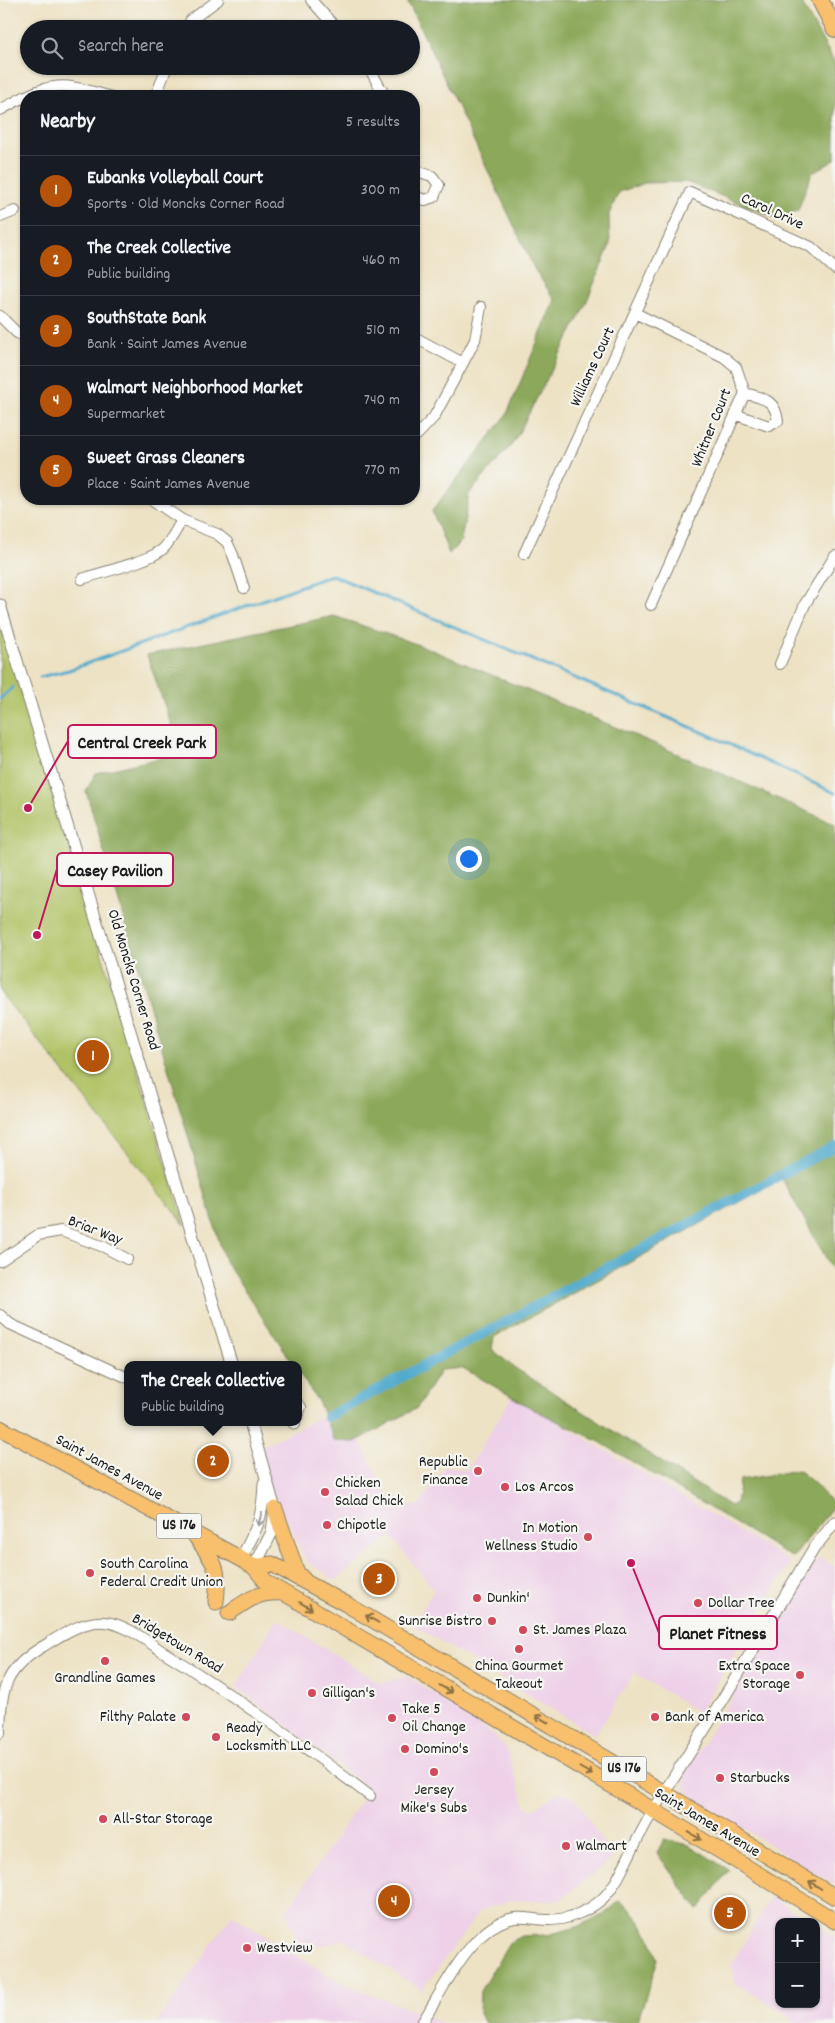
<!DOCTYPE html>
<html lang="en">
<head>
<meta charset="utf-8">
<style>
	:root { --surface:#171b24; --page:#242831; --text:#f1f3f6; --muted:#9ea1a6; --line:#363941; --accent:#b45309 }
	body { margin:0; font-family:Dekko,sans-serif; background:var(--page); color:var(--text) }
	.controls { position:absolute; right:15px; bottom:15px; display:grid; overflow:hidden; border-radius:10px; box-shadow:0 1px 4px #0004 }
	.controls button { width:45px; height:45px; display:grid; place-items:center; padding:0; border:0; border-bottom:1px solid var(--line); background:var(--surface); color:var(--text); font:25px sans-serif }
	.you { position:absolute; left:468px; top:858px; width:18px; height:18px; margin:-12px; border:4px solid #fff; border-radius:50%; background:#1a73e8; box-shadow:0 0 0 8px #1a73e833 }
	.badge { display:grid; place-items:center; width:32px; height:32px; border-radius:50%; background:var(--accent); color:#fff; font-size:16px; font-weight:700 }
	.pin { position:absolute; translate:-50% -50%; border:2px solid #fff; box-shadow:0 1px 5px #0006 }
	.popup { position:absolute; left:124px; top:1361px; width:178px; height:65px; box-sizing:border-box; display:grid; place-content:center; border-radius:10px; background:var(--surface); filter:drop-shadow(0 1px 4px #0005); font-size:16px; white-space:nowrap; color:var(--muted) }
	.popup b { font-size:19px; color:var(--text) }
	.popup::after { content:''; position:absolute; left:50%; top:100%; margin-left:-10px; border:10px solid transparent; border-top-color:var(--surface) }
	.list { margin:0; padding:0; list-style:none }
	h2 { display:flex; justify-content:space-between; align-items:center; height:65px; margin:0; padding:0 20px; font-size:21px }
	h2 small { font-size:16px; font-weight:400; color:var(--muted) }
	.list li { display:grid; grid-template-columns:32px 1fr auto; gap:15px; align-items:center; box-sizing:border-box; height:70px; padding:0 20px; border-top:1px solid var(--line) }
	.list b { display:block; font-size:19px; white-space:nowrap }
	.list p { margin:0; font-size:16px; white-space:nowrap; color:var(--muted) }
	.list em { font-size:16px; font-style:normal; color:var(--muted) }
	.icon { flex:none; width:28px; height:28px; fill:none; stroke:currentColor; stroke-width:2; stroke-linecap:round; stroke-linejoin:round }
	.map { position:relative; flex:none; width:835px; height:2023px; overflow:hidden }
	.search { position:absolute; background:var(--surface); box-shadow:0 1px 4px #0004; left:20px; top:20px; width:400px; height:55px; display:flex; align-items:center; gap:12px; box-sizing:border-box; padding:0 18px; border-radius:28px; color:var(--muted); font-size:19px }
	.panel { position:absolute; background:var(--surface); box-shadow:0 1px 4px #0004; left:20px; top:90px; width:400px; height:415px; border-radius:20px }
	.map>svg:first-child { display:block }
	.built { fill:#eed0e8 }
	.green { fill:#b0c265; stroke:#666f40 }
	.forest { fill:#8ca85a; stroke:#54623b }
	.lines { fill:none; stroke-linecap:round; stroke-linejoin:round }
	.stream { stroke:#4ea9cc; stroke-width:3 }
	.canal { stroke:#4ea9cc; stroke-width:10 }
	.minor-casing { stroke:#847f70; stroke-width:12 }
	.tertiary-casing { stroke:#847f70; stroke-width:13 }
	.primary-casing { stroke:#847f70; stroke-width:17 }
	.trunk-casing { stroke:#847f70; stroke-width:18 }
	.minor { stroke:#fff; stroke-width:10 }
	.tertiary { stroke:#fff; stroke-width:11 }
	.primary { stroke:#f8bf6c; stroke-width:15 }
	.trunk { stroke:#f8bf6c; stroke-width:16 }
	.oneway { stroke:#999 }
	.oneway2 { stroke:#8a6e44 }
	.poi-dot { fill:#d1495b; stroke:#f6f6f2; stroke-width:2 }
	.labels { text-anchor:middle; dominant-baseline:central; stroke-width:4.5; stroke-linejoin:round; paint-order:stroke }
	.shield { fill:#f6f6f2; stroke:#5d5d5c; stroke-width:1 }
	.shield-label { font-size:15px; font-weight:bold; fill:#1c1c1c }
	.street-label { font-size:16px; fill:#1c1c1c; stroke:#f6f6f2 }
	.poi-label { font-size:16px; fill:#1c1c1c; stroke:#f6f6f2; text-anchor:start }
	.leader { fill:none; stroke:#c2185b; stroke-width:2 }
	.callout-dot { fill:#c2185b; stroke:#f6f6f2; stroke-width:2 }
	.callout { fill:#f6f6f2; stroke:#c2185b; stroke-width:2 }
	.callout-label { font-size:18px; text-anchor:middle; font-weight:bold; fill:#1c1c1c }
</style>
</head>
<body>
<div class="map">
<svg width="835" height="2023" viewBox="0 0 835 2023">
	<rect width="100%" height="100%" fill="#f6f6f2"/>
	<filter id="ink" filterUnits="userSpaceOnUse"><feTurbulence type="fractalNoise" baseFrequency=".02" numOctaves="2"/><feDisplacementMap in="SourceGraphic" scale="10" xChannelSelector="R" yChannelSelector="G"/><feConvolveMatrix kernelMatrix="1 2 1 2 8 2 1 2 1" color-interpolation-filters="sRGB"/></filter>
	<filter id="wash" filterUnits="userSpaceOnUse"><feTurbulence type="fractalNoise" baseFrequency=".0096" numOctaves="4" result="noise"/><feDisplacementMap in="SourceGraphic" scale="20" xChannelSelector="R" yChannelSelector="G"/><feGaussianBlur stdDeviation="1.12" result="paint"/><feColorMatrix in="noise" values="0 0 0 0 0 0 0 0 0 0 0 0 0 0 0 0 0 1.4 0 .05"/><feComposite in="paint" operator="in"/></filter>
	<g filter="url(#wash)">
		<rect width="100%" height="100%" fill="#ede2c4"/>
		<path class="built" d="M513,1395L790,1562L699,1712L634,1673L595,1735L413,1625L434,1590L391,1536L336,1580L307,1562L252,1451L333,1411L352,1425L391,1503L419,1506L445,1466L467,1470Z
			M819,1557L835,1567V1885L694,1798L684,1788L686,1772Z
			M277,1619L380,1683L408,1677L477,1722L505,1746L526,1807L531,1810L560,1792L574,1797L613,1858L559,1901L512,1900L480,1911L422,1990L343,1939L321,1946L298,1940L286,1912L369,1789L236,1687Z
			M771,1897L810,1922H779V2004H816V1925L835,1937V2023H793L789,2015L736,1984L731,1965Z
			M232,1915L338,1981L443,2023H157Z"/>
		<path class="green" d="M0,623L185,1225L0,992Z"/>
		<path class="forest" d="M407,0H800L835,63V160L812,173L798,210L779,219L686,182L645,183L619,192L609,214L610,245L584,308L514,442L469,494L461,541L449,554L432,511L506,416L555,300L535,270Z
			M334,616L425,647L653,743L835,824V1274L782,1179L494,1337L492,1349L512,1366L730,1506L736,1503L740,1480L798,1470L814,1483L834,1505L793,1558L598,1441L533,1409L463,1368L441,1370L417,1408L355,1442L334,1441L319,1403L298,1371V1365H294L225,1261L86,791L96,773L181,753L147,655Z
			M664,1839L689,1845L729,1870L698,1910L657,1853Z
			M620,1901L631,1909L650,1937L658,1959L637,2023H485L479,2014L480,1991L510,1942L521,1936L547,1935L574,1928L603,1915Z"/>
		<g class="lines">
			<path class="stream" d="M40,677L69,670L332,575L709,735L835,793
				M0,699L13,687"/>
			<path class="canal" d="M327,1417L835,1146"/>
		</g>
	</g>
	<g filter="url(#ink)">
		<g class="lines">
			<g class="minor-casing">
				<path id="minor" d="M311,0L337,29
					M186,29L191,20L218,0
					M368,66L385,96
					M156,96L167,66
					M0,110C17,101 35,89 54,87C72,84 92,92 109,96
					M414,170L432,176L439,185L434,197L425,200L414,196
					M0,217L15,211
					M635,313L724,357L736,367L745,393L651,605
					M0,316L17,333L26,337
					M414,337L463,363
					M737,415L769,426L778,421C775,399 764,399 745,393
					M414,437L418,434L434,417L463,363L475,340L481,307
					M151,499L182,520L217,534L227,542L233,555L244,588
					M524,554L690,192L811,247L835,269
					M82,579C102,572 148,562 163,549C171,541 176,530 182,520
					M780,664L805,604L835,556
					M0,1261L38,1235L61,1231L104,1247L127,1259
					M0,1315L10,1324L128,1378
					M298,1404L301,1407L298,1415
					M292,1422L295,1424V1422
					M0,1733C1,1690 4,1670 42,1647C60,1636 83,1620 105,1622C125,1624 145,1640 162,1651C234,1695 303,1745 370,1796
					M422,2023C443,1990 472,1924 515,1918C526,1917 537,1920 549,1920C567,1920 587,1912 601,1900C614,1889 623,1868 631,1852C641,1832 652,1812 664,1793"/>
			</g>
			<g class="tertiary-casing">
				<path id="tertiary" d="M0,605L232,1365
					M250,1422L275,1509L272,1532L254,1567
					M241,1559C257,1528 263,1518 264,1483
					M664,1793L714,1714L814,1548L835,1522"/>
			</g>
			<g class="primary-casing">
				<path id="primary" d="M0,1428L241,1559L254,1567L267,1583L638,1801L835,1921
					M275,1509L297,1573L304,1580
					M196,1537C216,1564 220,1569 216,1602
					M254,1567L272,1564L346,1604L678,1801L835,1897
					M229,1613C249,1599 259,1591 284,1593"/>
			</g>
			<g class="trunk-casing">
				<path id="trunk" d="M820,0L835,29"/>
			</g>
			<use href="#minor" class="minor"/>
			<use href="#tertiary" class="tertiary"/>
			<use href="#primary" class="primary"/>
			<use href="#trunk" class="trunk"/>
		</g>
		<defs><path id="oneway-shaft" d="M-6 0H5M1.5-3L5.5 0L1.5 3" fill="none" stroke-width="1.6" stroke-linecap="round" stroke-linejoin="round" transform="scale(1.25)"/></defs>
		<use class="oneway" href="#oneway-shaft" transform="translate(260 1519) rotate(105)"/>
		<g class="oneway2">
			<use href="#oneway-shaft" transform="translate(306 1606) rotate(31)"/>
			<use href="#oneway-shaft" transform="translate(372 1619) rotate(-150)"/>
			<use href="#oneway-shaft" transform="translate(446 1689) rotate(30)"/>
			<use href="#oneway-shaft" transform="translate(542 1719) rotate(-149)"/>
			<use href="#oneway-shaft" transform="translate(586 1771) rotate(30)"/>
			<use href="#oneway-shaft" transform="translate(695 1836) rotate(31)"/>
			<use href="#oneway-shaft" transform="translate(815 1885) rotate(-148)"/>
		</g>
	</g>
	<g class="poi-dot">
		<circle cx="478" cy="1471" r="5"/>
		<circle cx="505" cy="1487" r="5"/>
		<circle cx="325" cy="1492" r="5"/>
		<circle cx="327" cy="1525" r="5"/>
		<circle cx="588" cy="1537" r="5"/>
		<circle cx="90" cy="1573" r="5"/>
		<circle cx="477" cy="1598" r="5"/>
		<circle cx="698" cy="1603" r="5"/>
		<circle cx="492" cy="1621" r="5"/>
		<circle cx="523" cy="1630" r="5"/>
		<circle cx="519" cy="1649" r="5"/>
		<circle cx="105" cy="1661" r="5"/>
		<circle cx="800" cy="1675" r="5"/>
		<circle cx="312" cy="1693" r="5"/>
		<circle cx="186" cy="1717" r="5"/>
		<circle cx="655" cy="1717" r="5"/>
		<circle cx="392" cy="1718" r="5"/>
		<circle cx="216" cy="1737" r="5"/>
		<circle cx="405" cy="1749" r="5"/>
		<circle cx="434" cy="1772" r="5"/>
		<circle cx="720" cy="1778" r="5"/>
		<circle cx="103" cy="1819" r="5"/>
		<circle cx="566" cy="1846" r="5"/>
		<circle cx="247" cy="1948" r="5"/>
	</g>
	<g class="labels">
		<g class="shield">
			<rect x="156.5" y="1513.5" width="45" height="25" rx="4"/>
			<rect x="601.5" y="1756.5" width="45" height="25" rx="4"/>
		</g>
		<g class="shield-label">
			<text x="179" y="1526">US 176</text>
			<text x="624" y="1769">US 176</text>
		</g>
		<g class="street-label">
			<text transform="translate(772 212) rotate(25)">Carol Drive</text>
			<text transform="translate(593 367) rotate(-65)">Williams Court</text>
			<text transform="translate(712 428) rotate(-68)">Whitner Court</text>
			<text transform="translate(133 980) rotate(73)">Old Moncks Corner Road</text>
			<text transform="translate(95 1231) rotate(21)">Briar Way</text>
			<text transform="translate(109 1468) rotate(29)">Saint James Avenue</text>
			<text transform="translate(177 1644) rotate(31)">Bridgetown Road</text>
			<text transform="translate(707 1823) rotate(31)">Saint James Avenue</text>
		</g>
		<g class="poi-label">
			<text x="468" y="1462" text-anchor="end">Republic<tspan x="468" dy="18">Finance</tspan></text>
			<text x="335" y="1483">Chicken<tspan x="335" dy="18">Salad Chick</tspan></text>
			<text x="515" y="1487">Los Arcos</text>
			<text x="337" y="1525">Chipotle</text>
			<text x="578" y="1528" text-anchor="end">In Motion<tspan x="578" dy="18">Wellness Studio</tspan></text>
			<text x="100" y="1564">South Carolina<tspan x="100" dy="18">Federal Credit Union</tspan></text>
			<text x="487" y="1598">Dunkin'</text>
			<text x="708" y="1603">Dollar Tree</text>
			<text x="482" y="1621" text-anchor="end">Sunrise Bistro</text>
			<text x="533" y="1630">St. James Plaza</text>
			<text x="519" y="1666" text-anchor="middle">China Gourmet<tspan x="519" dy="18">Takeout</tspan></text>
			<text x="790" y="1666" text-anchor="end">Extra Space<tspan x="790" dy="18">Storage</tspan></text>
			<text x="105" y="1678" text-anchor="middle">Grandline Games</text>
			<text x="322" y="1693">Gilligan's</text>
			<text x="402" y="1709">Take 5<tspan x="402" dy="18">Oil Change</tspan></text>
			<text x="176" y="1717" text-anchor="end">Filthy Palate</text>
			<text x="665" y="1717">Bank of America</text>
			<text x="226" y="1728">Ready<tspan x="226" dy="18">Locksmith LLC</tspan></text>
			<text x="415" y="1749">Domino's</text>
			<text x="730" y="1778">Starbucks</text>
			<text x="434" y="1790" text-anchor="middle">Jersey<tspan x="434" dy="18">Mike's Subs</tspan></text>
			<text x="113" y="1819">All-Star Storage</text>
			<text x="576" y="1846">Walmart</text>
			<text x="257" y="1948">Westview</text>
		</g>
	</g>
	<path class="leader" d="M28 808L68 741M37 935L57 869M631 1563L659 1633"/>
	<g class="callout-dot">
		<circle cx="28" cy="808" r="5"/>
		<circle cx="37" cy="935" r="5"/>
		<circle cx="631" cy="1563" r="5"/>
	</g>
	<g class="callout">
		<rect x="68" y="725" width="148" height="33" rx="5"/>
		<rect x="57" y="853" width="116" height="33" rx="5"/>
		<rect x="659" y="1616" width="118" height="33" rx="5"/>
	</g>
	<g class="callout-label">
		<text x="142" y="748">Central Creek Park</text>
		<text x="115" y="876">Casey Pavilion</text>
		<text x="718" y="1639">Planet Fitness</text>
	</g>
</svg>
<div class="controls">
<button>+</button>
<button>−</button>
</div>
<div class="you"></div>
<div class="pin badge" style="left:93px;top:1056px">1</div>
<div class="pin badge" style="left:213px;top:1461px">2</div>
<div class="popup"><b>The Creek Collective</b>Public building</div>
<div class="pin badge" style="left:379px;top:1579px">3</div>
<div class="pin badge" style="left:394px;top:1901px">4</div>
<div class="pin badge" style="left:730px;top:1913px">5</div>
<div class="search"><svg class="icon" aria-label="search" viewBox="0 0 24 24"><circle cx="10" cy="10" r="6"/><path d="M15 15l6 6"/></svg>Search here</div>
<section class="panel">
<h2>Nearby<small>5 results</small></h2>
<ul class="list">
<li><span class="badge">1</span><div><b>Eubanks Volleyball Court</b><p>Sports · Old Moncks Corner Road</p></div><em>300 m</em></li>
<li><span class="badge">2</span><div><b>The Creek Collective</b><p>Public building</p></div><em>460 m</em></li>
<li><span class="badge">3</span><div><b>SouthState Bank</b><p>Bank · Saint James Avenue</p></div><em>510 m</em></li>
<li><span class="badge">4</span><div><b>Walmart Neighborhood Market</b><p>Supermarket</p></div><em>740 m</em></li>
<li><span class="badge">5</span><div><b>Sweet Grass Cleaners</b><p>Place · Saint James Avenue</p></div><em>770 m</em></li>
</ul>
</section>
</div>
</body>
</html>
